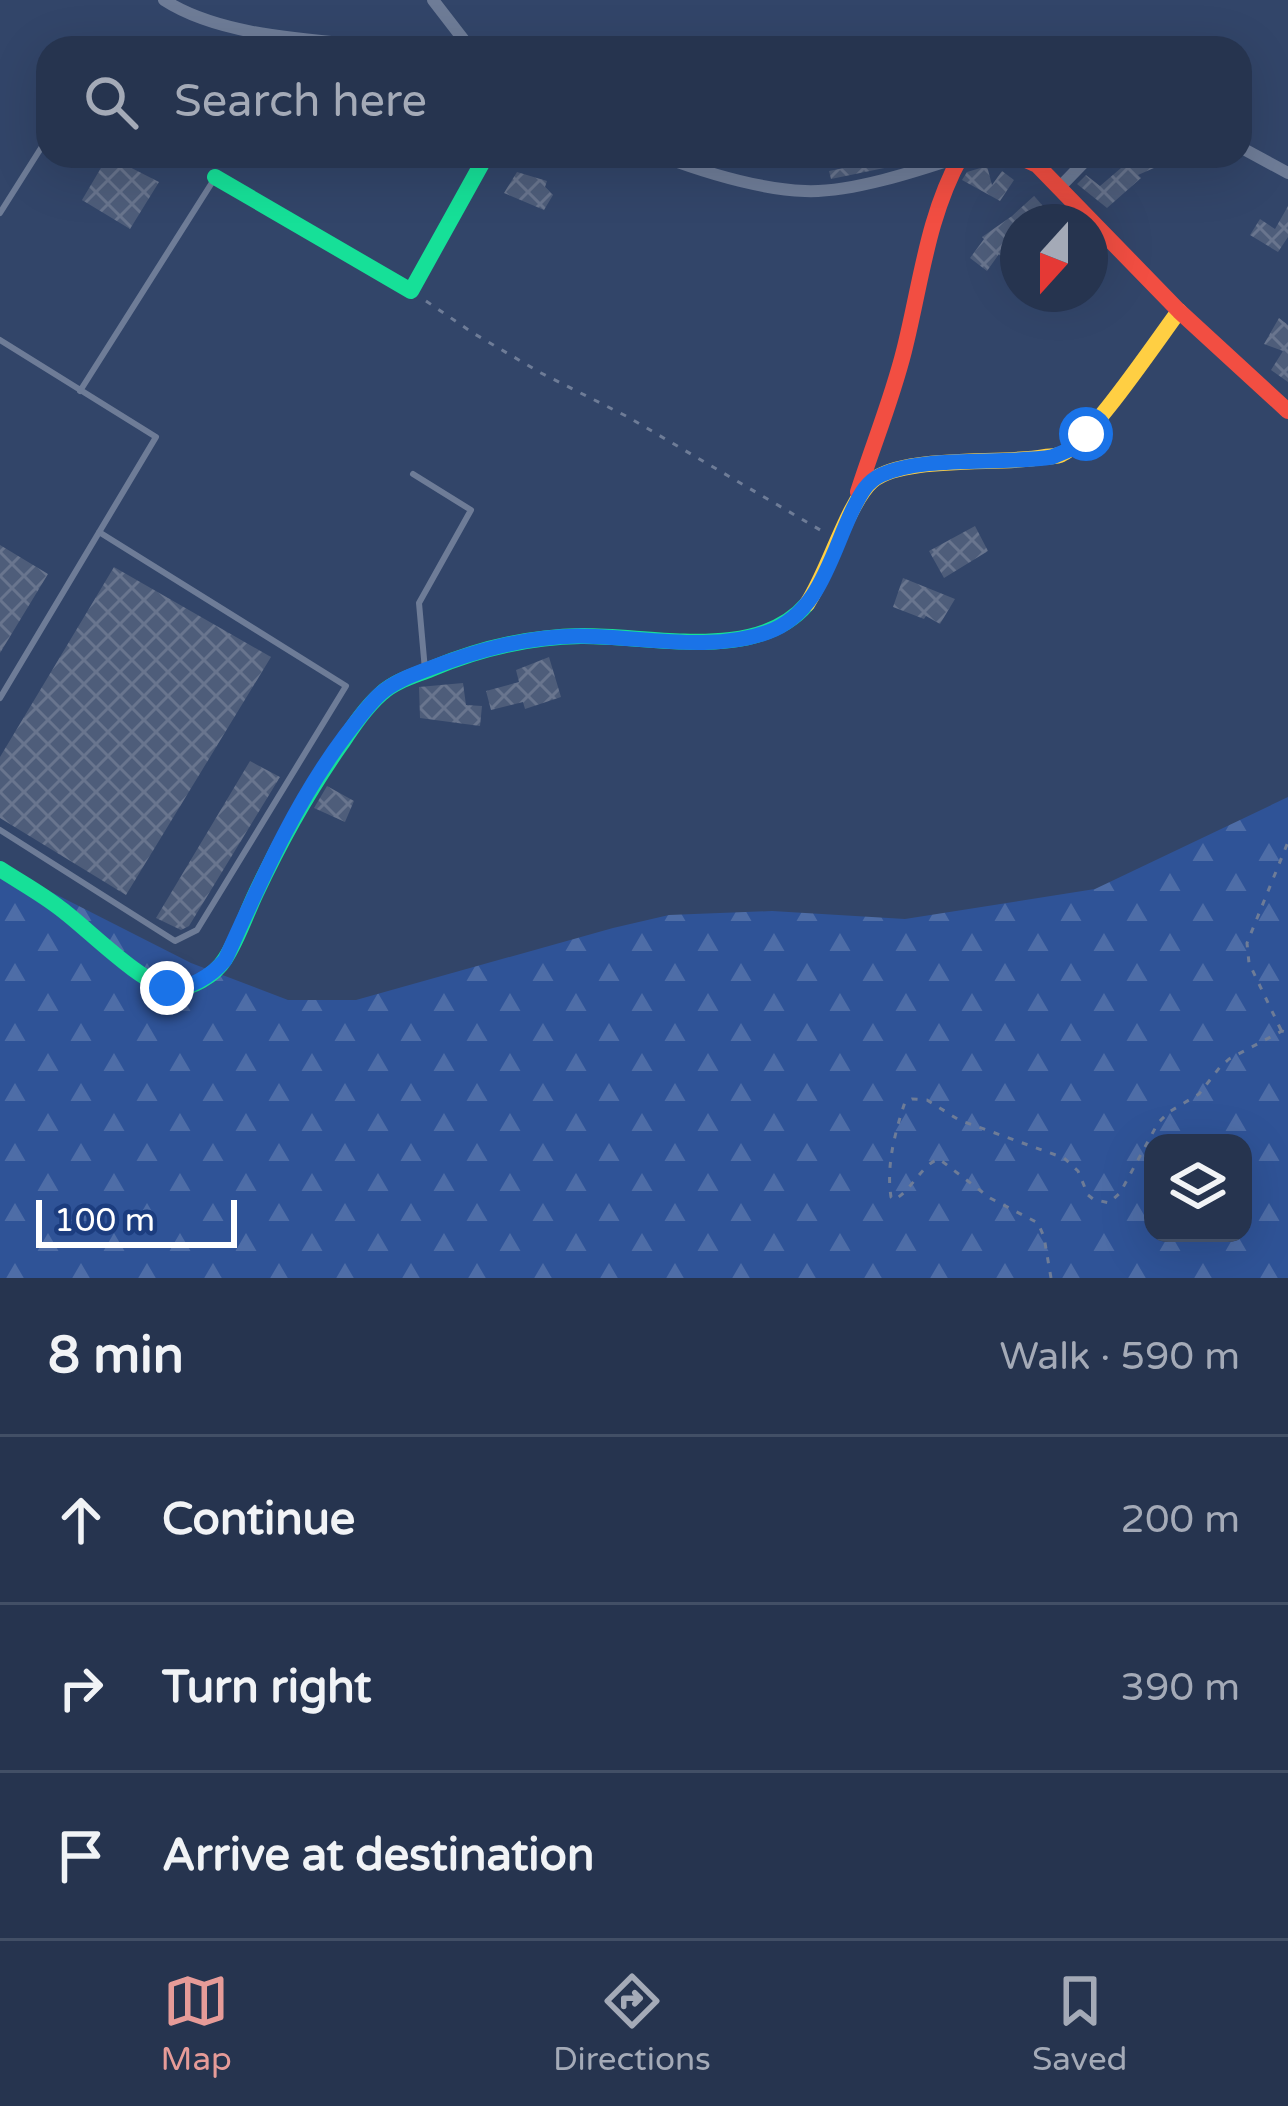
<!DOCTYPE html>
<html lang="en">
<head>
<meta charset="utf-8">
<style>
	:root { --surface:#26344f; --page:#2e3c56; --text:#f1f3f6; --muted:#a4aab7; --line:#424f66; --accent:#e69b98 }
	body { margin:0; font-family:"Varela Round",sans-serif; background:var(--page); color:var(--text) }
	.controls { position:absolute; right:36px; bottom:36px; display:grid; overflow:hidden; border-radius:24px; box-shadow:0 12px 48px #0002 }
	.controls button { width:108px; height:108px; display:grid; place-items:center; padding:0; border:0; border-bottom:3px solid var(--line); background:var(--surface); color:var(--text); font:60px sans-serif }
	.compass { position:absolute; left:1000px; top:204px; width:108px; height:108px; border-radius:50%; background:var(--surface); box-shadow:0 12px 48px #0002; rotate:201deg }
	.scale { position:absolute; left:36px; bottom:30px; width:201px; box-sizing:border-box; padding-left:12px; border:6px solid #fff; border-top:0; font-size:33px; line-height:42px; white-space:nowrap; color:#fff; -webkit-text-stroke:9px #1c3d7f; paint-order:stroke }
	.stop { position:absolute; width:36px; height:36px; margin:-27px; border:9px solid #1a73e8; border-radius:50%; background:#fff }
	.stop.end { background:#1a73e8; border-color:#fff; box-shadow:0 3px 12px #0008 }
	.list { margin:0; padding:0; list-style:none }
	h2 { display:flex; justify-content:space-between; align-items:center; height:156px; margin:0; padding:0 48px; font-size:51px }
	h2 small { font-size:39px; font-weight:400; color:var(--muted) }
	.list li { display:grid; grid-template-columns:78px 1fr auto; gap:36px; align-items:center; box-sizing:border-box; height:168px; padding:0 48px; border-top:3px solid var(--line) }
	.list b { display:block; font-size:45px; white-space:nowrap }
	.list em { font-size:39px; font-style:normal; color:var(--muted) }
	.icon { flex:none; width:66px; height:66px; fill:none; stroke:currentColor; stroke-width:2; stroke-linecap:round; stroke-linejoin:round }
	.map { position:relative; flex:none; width:1288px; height:1278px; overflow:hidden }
	.search { position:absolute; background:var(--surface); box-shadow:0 12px 48px #0002; left:36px; right:36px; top:36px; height:132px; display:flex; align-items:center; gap:30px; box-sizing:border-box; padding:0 42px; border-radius:36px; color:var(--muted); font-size:45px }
	.sheet { height:660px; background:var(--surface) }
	nav { display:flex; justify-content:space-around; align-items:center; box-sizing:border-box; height:168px; border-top:3px solid var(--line); background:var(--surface); font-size:33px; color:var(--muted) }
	nav a { display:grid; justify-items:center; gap:6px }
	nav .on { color:var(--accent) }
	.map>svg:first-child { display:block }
	.forest { fill:url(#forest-firs); fill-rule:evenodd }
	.building { fill:url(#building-cross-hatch) }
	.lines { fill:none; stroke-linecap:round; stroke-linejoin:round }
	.path { stroke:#6e7c97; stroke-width:3; stroke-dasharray:6 9; stroke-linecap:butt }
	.lane { stroke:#6e7c97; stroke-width:6 }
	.street { stroke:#6e7c97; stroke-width:12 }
	.fast { stroke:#16e098; stroke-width:16 }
	.slow { stroke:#ffcf43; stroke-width:16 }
	.jam { stroke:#f24e42; stroke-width:16 }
	.route { stroke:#1a73e8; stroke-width:15 }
</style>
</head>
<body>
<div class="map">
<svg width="1288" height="1278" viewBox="0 0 1288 1278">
	<defs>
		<pattern id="forest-firs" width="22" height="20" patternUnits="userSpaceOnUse" patternTransform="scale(3)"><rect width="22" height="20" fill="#2f5397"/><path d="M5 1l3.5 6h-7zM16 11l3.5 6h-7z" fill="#4e6da7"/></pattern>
		<pattern id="building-cross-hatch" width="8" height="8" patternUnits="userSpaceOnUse" patternTransform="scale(3)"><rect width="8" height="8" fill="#4e5d7a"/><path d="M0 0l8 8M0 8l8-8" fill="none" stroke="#69758e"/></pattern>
	</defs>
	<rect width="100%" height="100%" fill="#324569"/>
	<path class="forest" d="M1288,797V1278H0V866L191,963L288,1000H356L613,928L669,915L772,911L905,919L1095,889ZM1153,1143H1243V1233H1153Z"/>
	<path class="building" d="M108,156L159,182L130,229L82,200Z
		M863,156H892L894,166L831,179L829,171L854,166L853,163L864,160Z
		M1135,156H1181L1138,175L1141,178L1107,208L1077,184L1086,175L1100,186Z
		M987,166L992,185L1002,171L1014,180L1000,201L962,180L967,172Z
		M517,172L547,181L545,187L553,195L544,210L504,193Z
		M1034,196L1050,214L1055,209L1068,222H1018V228L1008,237L1014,244L1001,257L999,254L987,271L970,258L984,239L982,237L1012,216Z
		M1288,206V237L1278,252L1250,235L1260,219L1275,229Z
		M1279,318L1288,325V382L1271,370L1283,351L1264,344Z
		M975,526L988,551L944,578L929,551Z
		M0,545L48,574L0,653Z
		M114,567L271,657L126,895L0,818V757Z
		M903,578L955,599L940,624L926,616L924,619L893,607Z
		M549,657L561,697L525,709L523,702L491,710L486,691L519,682L516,670Z
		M463,683L466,705L482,706L480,726L420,718L419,687Z
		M250,761L280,777L189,926L181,930L156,918Z
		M327,786L354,801L345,822L314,808Z"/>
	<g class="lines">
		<path class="path" d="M426,301L473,333L541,373L628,417L827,534
			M1281,1030L1249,963L1247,943L1288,842
			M1051,1278L1044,1237L1038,1223L990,1198L939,1159C922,1164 912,1190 894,1200L891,1197C886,1166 895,1132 905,1102L912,1099L927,1100L959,1120L1064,1158L1078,1171L1088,1195L1093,1199L1109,1203L1120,1193L1158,1123L1169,1112L1199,1094L1220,1067L1229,1059L1282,1031L1288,1033"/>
		<path class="lane" d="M0,213L48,137
			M0,340L156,437L0,698
			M80,391L213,181
			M413,474L471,510L419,603L425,670
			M0,830L175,941L197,930L346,686L99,532"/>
		<path class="street" d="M164,0C224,39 323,40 394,48
			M433,0L470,48
			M1240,147L1288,173
			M661,156C706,173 757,189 805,191C850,193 917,171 959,157
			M1059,188L1090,156"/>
		<path class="fast" d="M215,177L411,291L486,156
			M0,869C20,882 42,894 61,909C87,928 142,985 171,988C190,991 215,975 225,959C238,939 246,914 256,893C281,840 308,791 342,743C354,725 366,707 382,693C395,681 414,676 431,669C478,649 529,637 581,636C650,635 757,663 807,604"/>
		<path class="slow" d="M807,604C828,573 848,502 872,481C902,455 1001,465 1044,457C1050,456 1056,457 1062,454C1088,443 1158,339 1179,311"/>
		<path class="jam" d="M1017,156L1037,165L1179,311L1288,411
			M858,492C873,445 892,399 904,351C921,284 927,217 961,156"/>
	</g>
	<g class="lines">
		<path class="route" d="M167,988C189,990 211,976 225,960C260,883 294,804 345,736C356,722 367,706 380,694C393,682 412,675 428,669C477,650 525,637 578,636C637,636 712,653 768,632C820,613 831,554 853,509C860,495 866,482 881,475C923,455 1002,465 1052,457L1071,449L1086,434"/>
	</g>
</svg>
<div class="controls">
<button><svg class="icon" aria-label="layers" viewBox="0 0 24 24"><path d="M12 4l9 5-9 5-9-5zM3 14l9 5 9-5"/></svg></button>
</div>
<svg class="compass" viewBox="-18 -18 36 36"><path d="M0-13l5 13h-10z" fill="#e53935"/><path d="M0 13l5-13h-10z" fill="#a4aab7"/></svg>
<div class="scale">100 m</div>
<div class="stop" style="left:1086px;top:434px"></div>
<div class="stop end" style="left:167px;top:988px"></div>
<div class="search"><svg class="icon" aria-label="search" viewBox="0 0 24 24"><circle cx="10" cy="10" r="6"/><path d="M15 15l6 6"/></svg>Search here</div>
</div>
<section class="sheet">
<h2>8 min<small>Walk · 590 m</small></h2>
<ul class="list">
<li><svg class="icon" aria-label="ahead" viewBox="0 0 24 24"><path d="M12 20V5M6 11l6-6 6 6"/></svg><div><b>Continue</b></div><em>200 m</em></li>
<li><svg class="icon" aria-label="right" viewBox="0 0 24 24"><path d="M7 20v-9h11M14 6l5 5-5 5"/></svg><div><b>Turn right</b></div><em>390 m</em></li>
<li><svg class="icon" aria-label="arrive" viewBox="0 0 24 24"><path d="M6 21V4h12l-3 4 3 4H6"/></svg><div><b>Arrive at destination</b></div></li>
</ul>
</section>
<nav>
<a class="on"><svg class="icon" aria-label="map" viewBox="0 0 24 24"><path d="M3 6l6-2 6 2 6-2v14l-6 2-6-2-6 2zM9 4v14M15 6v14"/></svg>Map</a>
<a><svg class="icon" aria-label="directions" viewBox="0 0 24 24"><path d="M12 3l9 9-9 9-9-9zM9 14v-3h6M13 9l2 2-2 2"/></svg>Directions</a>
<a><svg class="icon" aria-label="saved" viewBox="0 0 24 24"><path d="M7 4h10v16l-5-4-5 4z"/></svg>Saved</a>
</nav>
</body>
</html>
